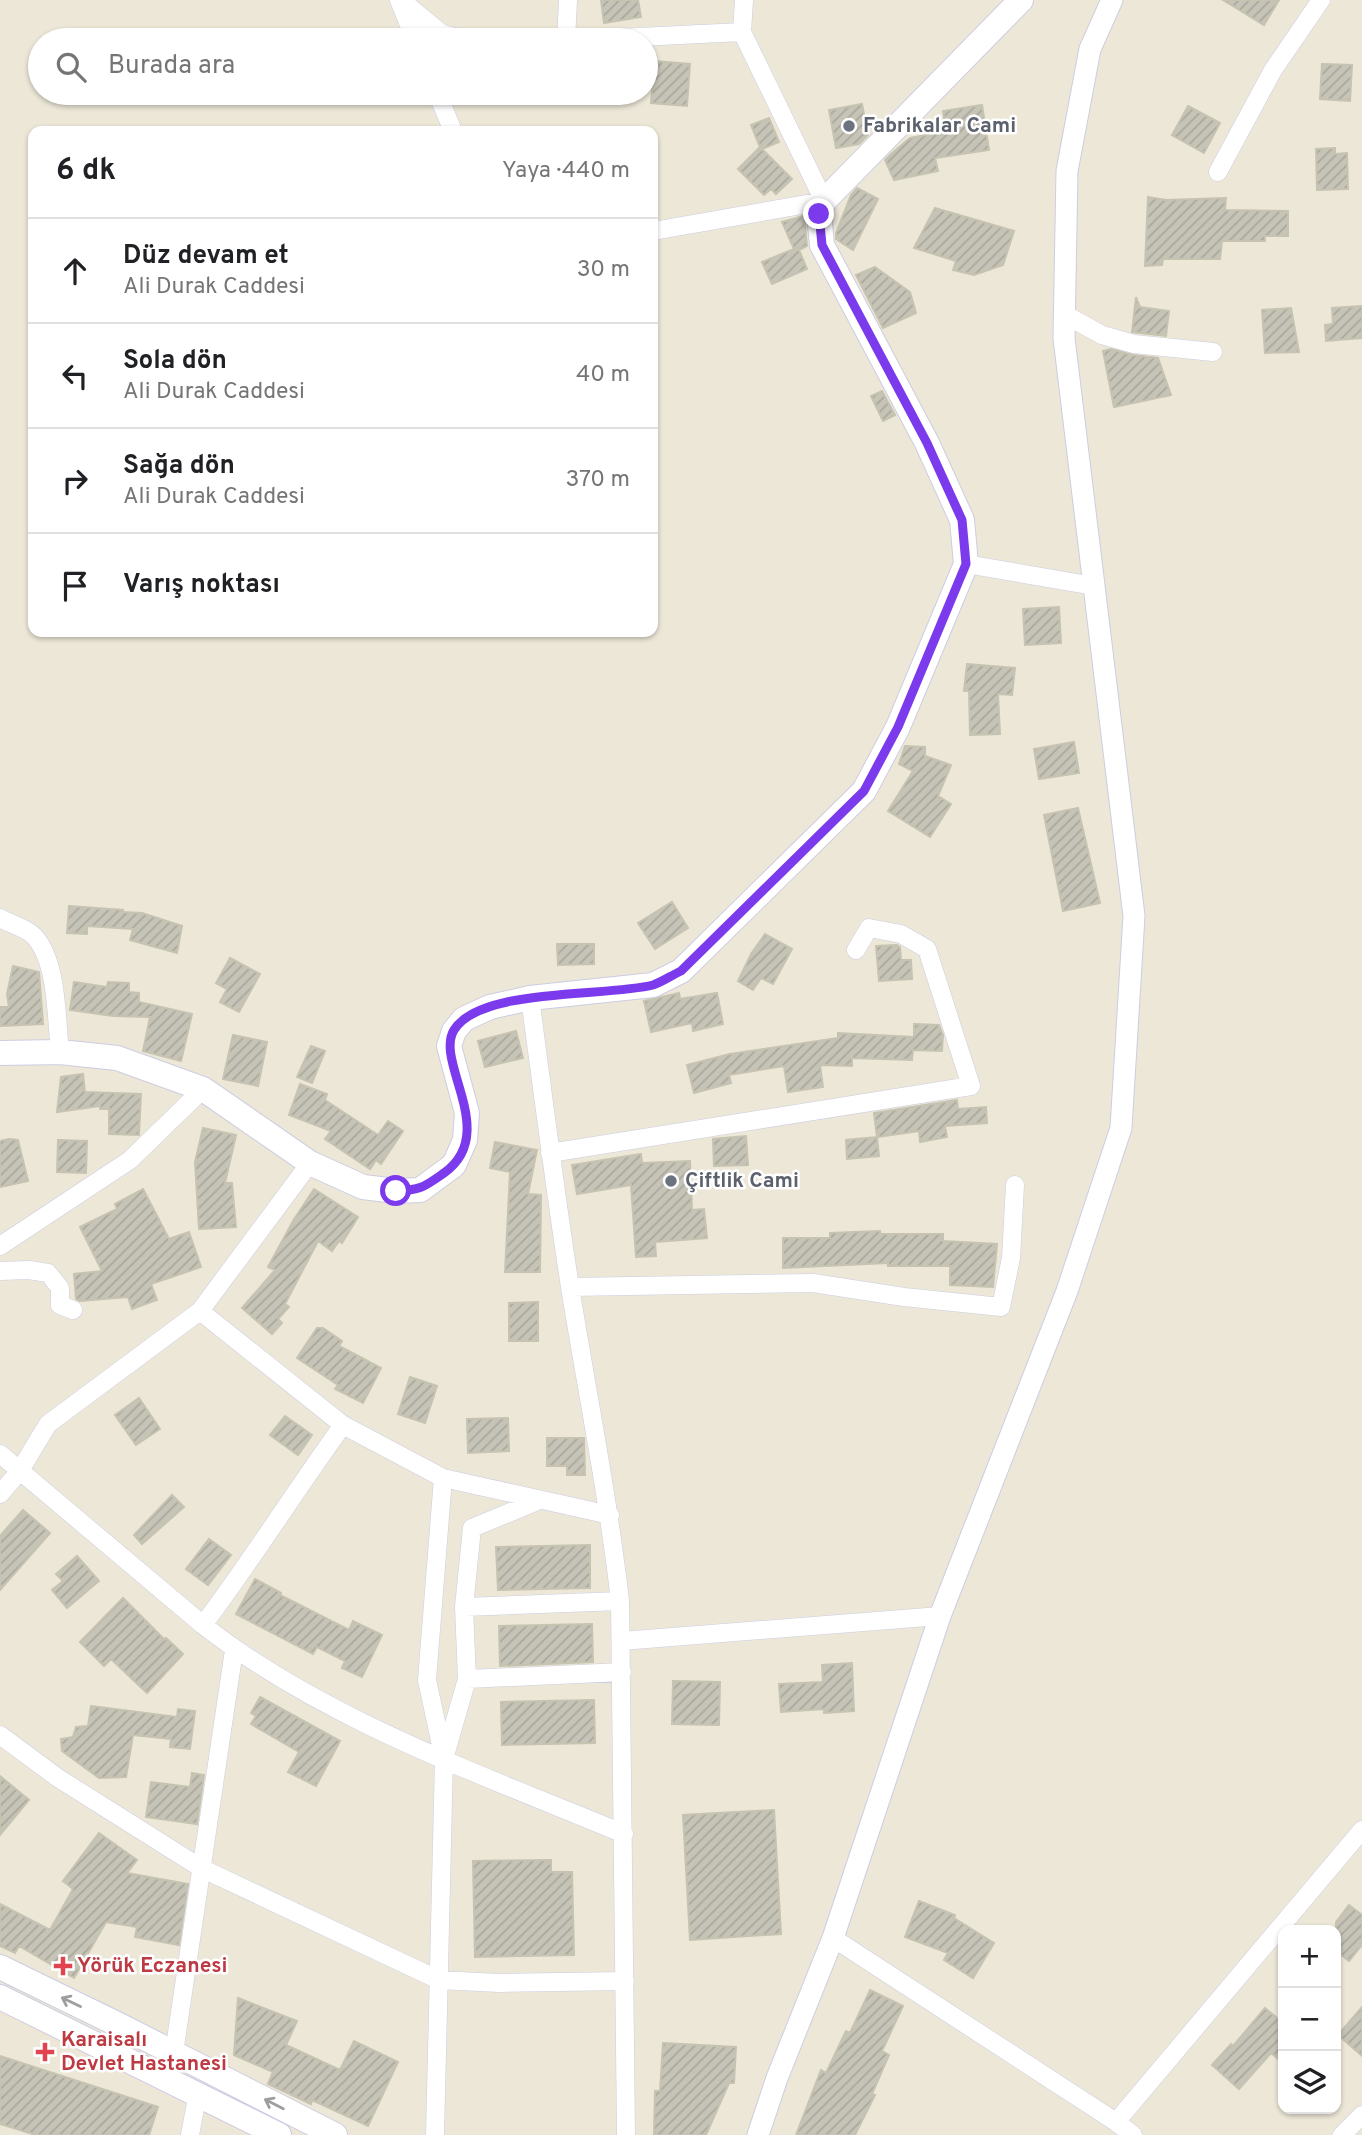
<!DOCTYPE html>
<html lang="tr">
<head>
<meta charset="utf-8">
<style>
	:root { --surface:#fff; --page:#f6f6f6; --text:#202124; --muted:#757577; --line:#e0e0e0 }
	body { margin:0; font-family:Overpass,sans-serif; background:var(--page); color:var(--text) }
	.controls { position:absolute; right:21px; bottom:21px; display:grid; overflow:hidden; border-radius:14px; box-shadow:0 2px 5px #0004 }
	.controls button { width:63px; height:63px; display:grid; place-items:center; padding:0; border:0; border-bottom:2px solid var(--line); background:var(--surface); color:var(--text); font:35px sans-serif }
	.stop { position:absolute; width:21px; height:21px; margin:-16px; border:5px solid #7c3aed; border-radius:50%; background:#fff }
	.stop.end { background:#7c3aed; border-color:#fff; box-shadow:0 2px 7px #0008 }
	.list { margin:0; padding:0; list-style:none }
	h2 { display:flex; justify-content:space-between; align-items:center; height:91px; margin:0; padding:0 28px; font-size:30px }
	h2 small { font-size:23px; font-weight:400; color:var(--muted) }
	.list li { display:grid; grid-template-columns:46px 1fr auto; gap:21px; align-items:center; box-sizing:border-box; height:105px; padding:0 28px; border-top:2px solid var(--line) }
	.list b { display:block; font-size:26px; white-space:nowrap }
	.list p { margin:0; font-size:23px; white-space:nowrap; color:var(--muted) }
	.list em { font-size:23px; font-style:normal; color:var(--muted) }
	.icon { flex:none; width:38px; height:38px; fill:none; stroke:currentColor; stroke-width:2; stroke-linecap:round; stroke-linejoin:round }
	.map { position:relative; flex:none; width:1362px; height:2135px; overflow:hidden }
	.search { position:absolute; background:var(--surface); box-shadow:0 2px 5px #0004; left:28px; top:28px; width:630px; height:77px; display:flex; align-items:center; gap:18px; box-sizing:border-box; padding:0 24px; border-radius:38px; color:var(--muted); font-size:26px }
	.panel { position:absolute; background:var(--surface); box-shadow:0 2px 5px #0004; left:28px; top:126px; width:630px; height:511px; border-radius:14px }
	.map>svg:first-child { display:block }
	.building { fill:url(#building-hatch); stroke:#c6c3b1; stroke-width:2 }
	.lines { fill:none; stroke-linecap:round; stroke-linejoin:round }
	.minor-casing { stroke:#cdcde2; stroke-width:19 }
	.tertiary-casing { stroke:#cdcde2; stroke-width:23 }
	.secondary-casing { stroke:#cdcde2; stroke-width:26 }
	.minor { stroke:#fff; stroke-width:18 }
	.tertiary { stroke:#fff; stroke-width:21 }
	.secondary { stroke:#fff; stroke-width:24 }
	.oneway { stroke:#9e9e9e }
	.route { stroke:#7c3aed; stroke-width:9 }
	.worship-dot { fill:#6b7280; stroke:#fff; stroke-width:2.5 }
	.health-dot { fill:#e0444e; stroke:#fff; stroke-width:2.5 }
	.labels { text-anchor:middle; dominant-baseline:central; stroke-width:5; stroke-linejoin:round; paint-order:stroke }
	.worship-label { font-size:21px; font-weight:bold; fill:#5b616d; stroke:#fff; text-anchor:start }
	.health-label { font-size:21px; font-weight:bold; fill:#be3a42; stroke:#fff; text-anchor:start }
</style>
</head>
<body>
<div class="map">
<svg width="1362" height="2135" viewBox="0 0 1362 2135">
	<defs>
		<pattern id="building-hatch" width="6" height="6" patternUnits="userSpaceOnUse" patternTransform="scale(1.75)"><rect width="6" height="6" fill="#c6c3b7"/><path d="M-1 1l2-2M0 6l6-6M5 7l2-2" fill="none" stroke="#aaa89d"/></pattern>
	</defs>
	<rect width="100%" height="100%" fill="#ece7d7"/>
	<path class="building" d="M601,0H638L641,17L604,23Z
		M1223,0H1279L1264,25Z
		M654,61L690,64L687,106L651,103Z
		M1322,64L1352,65L1350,101L1320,99Z
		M862,104L868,135L859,144L836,148L829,110Z
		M982,105L989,150L935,158L938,171L894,180L885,160L891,154L910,138L946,131L943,111Z
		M1188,106L1220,123L1204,153L1172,135Z
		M769,118L779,142L762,149L792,179L776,194L771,189L764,195L738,169L760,147L751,125Z
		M1335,148V154L1347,153L1348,189L1317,190L1316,149Z
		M857,188L878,199L853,250L836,239V233L851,195Z
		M1148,197L1166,200L1226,198L1225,210L1288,211V236H1265V241H1222L1220,259H1163L1162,265L1145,266Z
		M935,208L1014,231L1003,265L974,275L953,270L956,261L914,248Z
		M804,216L807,246L799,250L807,269L772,284L762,262L794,249L782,222Z
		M875,267L910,292L916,313L883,328L856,275Z
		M1136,297L1140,307L1169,311L1166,336L1132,332Z
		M1362,306V338L1326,341L1325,325L1333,324L1332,308Z
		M1291,308L1299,352L1265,353L1262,310Z
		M1111,349L1133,355L1158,358L1171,395L1114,407L1103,351Z
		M882,391L895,415L883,421L871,396Z
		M1059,607L1061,643L1025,645L1023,609Z
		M967,664L1015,668L1012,695L998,694L1000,734L970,735L969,691H964Z
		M1074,742L1079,773L1039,779L1034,749Z
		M905,746L925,747V756L951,765L938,796L951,804L930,837L888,811L913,771L899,764Z
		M1078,808L1100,903L1063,911L1044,815Z
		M672,902L688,928L655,949L638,923Z
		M69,906L123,910V912L142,913L182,926L177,953L130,940L133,929L87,926V934L67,933Z
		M765,934L792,949L773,984L761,978L753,990L738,981L751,954Z
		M557,944H594V964L558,965Z
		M897,945L900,947L901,960H911L912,979L879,981L876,946Z
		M230,958L260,974L239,1012L220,1002L227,989L216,983Z
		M13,966L39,972L43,1024L0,1026V1007H9L7,994Z
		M74,982L107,987L108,982L129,983V992L139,993V1002L192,1014L181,1061L143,1051L150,1017L113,1016L70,1010Z
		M679,993L680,999L717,993L723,1024L693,1031L692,1023L651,1032L644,1001Z
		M914,1024L939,1025L943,1035L942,1051L913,1050L912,1060L852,1058V1066L820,1065L823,1087L788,1092L784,1066L729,1075L731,1083L694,1093L687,1065L730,1054L838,1038V1033L914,1037Z
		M516,1031L523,1058L485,1067L478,1041Z
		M233,1035L267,1042L258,1086L223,1079Z
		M311,1046L325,1051L312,1083L297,1077Z
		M83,1074L85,1092L141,1094L139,1135L109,1134V1109H100V1106L57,1112L61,1077Z
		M300,1084L327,1094L325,1100L378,1135L388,1121L403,1131L381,1164L376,1160L370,1169L325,1139L331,1131L289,1115Z
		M957,1100L958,1109L986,1107L987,1123L945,1126L947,1137L920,1142L919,1131L877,1137L874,1113Z
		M203,1128L236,1135L225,1183H232L236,1227L199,1229L195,1162Z
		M746,1136L748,1165L714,1166L713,1139Z
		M877,1137L879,1156L847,1159L846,1140Z
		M9,1139L18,1140L28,1181L0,1187V1141Z
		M58,1140L87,1141L86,1173L57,1172Z
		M495,1142L537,1150L528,1194L541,1195L540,1272H505L510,1172L490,1168Z
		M641,1154L642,1163L690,1161L692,1210L704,1209L707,1238L655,1242L656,1256L636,1257L631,1185L577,1194L572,1165Z
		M143,1189L169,1239L189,1232L201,1267L151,1284L157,1300L132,1309L128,1297L80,1301L76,1299L74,1274L102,1271L80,1227L117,1209L115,1204Z
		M314,1189L358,1217L342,1243L339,1241L332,1251L318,1241L285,1304L289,1307L278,1319L282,1323L272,1334L242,1308L275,1270L268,1267L293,1221Z
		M880,1231V1234H943V1241L997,1244L993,1287L950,1285V1266H888V1263L783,1268V1238H830V1233Z
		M538,1302V1341H509V1303Z
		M317,1328H323L342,1341L339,1346L381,1368L363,1403L335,1389L338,1385L297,1358Z
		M410,1377L437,1386L425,1423L398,1414Z
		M139,1398L160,1429L136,1445L115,1415Z
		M285,1416L312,1435L298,1455L270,1435Z
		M508,1418L509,1451L468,1453L467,1419Z
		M547,1438H584L585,1475H567V1466H547Z
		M172,1495L184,1507L142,1544L134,1535Z
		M23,1510L50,1533L0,1590V1536Z
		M209,1539L231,1555L208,1585L186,1569Z
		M590,1545V1588L498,1590L496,1547Z
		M77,1556L99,1581L67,1608L52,1590L63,1581L56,1574Z
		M255,1579L281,1593L280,1595L349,1630L353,1621L382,1635L362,1677L342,1668L345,1661L317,1647L313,1654L236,1614Z
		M123,1598L165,1640L166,1638L183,1654L147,1693L111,1659L104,1666L80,1642Z
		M592,1624L593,1662L500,1666L499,1626Z
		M852,1663L854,1711L824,1713V1709L781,1712L779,1684L823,1682L822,1665Z
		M673,1681L720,1682L719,1725L672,1724Z
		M260,1697L340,1741L316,1786L288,1772L299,1752L251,1724L256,1716L251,1713Z
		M594,1700L595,1743L502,1745L501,1702Z
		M91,1706L177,1717L178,1709L195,1711L190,1749L170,1747L171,1739L133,1735L126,1777L99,1778L62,1751L61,1739L73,1737L76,1727L88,1726Z
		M192,1773L204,1775L197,1824L146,1817L151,1782L190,1787Z
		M0,1776L29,1800L0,1835Z
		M774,1810L781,1934L690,1940L683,1815Z
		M99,1833L137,1860L127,1873L188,1884L179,1945L135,1937L137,1927L106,1922L74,1978L19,1946L15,1953L0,1946V1904L50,1930L73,1889L63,1881Z
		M551,1860V1872H572L574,1955L475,1957L473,1861Z
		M919,1901L955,1915L954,1918L994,1943L973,1978L944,1960L948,1953L905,1937Z
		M1349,1905L1362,1915V1945L1349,1961L1336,1951V1922Z
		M870,1990L903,2006L882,2051L889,2055L872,2094L875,2095L855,2135H796L821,2070L826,2073L846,2031L850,2033Z
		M238,1998L297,2021L286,2045L340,2070L354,2041L398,2062L368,2126L312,2100L311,2104L268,2084L273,2072L234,2055Z
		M1362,2007V2056L1338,2035Z
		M1265,2008L1283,2023V2063L1271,2053L1239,2089L1212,2065L1231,2044L1233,2046Z
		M663,2043L736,2047L734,2083H729L706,2135H654L655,2091H660Z
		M0,2056L158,2107L149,2135H36L0,2124Z"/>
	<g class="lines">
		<g class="minor-casing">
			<path id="minor" d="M399,0L415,40
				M401,0L442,34L468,40
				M566,40L568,0
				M577,40L742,32
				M437,93L453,131
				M1218,172L1273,70L1321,0
				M653,231L824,201L742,32L744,0
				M1064,314L1102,335L1134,344L1213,352
				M966,564L1094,586
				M0,918C10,924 26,928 34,936C58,962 56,1018 60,1052
				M530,998C543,1094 555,1191 570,1287C587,1392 608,1496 620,1601L626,2135
				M550,1153L971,1086L927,949L901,934L869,928L856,950
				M0,1246L130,1160L203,1089
				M0,1271L29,1270L48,1273L60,1288V1305L73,1310
				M570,1287L813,1283L904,1297L1001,1307L1011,1258L1015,1185
				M200,1311L343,1425L443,1478L610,1515
				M0,1454L203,1625C324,1720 483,1775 624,1834
				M443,1478L427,1680L444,1759L467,1679L464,1607L472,1528L540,1500
				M0,1494L19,1472L48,1424L200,1311L310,1163
				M464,1607L620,1601
				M203,1625C252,1560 295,1491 343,1425
				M621,1641L940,1616
				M467,1679L622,1672
				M0,1735L58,1778L201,1868L439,1980L499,1983L625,1981
				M833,1938L1116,2122L1133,2135
				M174,2053L234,1650
				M1116,2122L1362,1830
				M190,2135L198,2093
				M435,2135L444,1759
				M1342,2135L1362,2115"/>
		</g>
		<g class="tertiary-casing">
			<path id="tertiary" d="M758,2135L777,2078L833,1938L940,1616L1067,1291L1121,1128L1134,916L1064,338L1067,171L1090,49L1112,0"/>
		</g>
		<g class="secondary-casing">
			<path id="secondary" d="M0,1053L60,1052L117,1058L203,1089L310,1163L363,1187L396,1191L420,1190L454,1165L465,1140L467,1113L449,1046L454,1031L464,1019L490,1007L530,998L653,985L681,971L864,791L898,727L966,564L962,520L927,443L822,245L819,214L824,201L1021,0
				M0,1967L119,2025L335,2135
				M0,1997L279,2135"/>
		</g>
		<use href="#minor" class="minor"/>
		<use href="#tertiary" class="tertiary"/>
		<use href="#secondary" class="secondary"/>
	</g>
	<defs><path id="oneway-shaft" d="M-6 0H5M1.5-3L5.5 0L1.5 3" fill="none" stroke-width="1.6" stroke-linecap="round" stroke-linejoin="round" transform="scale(1.75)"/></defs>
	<g class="oneway">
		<use href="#oneway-shaft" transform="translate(71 2002) rotate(-154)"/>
		<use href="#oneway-shaft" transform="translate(274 2104) rotate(-153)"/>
	</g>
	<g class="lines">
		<path class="route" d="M396,1191C421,1190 424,1187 444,1173C500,1133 434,1062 454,1030C481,987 607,997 653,985C662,982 672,975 681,971L864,791L898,727L966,564L962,520L927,443L822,245L819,214"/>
	</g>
	<g class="worship-dot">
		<circle cx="849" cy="126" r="7"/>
		<circle cx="671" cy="1181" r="7"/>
	</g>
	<g class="health-dot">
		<path d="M59.5 1955.5h7v7h7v7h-7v7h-7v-7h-7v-7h7z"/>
		<path d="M41.5 2041.5h7v7h7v7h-7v7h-7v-7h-7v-7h7z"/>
	</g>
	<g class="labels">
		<g class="worship-label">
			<text x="863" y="126">Fabrikalar Cami</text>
			<text x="685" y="1181">Çiftlik Cami</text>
		</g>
		<g class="health-label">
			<text x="77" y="1966">Yörük Eczanesi</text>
			<text x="61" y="2040">Karaisalı<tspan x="61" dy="24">Devlet Hastanesi</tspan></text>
		</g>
	</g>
</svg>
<div class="controls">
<button>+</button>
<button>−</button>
<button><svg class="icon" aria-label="layers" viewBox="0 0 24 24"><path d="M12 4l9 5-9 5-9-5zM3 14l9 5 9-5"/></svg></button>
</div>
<div class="stop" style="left:396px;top:1191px"></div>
<div class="stop end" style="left:819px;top:214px"></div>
<div class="search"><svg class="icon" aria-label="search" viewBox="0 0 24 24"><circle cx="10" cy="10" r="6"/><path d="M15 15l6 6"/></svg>Burada ara</div>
<section class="panel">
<h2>6 dk<small>Yaya · 440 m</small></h2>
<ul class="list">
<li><svg class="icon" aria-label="ahead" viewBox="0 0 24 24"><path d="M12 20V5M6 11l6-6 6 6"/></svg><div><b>Düz devam et</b><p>Ali Durak Caddesi</p></div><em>30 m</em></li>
<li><svg class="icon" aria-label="left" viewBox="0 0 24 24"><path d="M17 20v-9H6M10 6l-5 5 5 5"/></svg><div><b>Sola dön</b><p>Ali Durak Caddesi</p></div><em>40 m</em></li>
<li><svg class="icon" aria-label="right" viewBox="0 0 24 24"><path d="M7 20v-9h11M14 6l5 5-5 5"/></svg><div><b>Sağa dön</b><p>Ali Durak Caddesi</p></div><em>370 m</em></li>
<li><svg class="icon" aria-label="arrive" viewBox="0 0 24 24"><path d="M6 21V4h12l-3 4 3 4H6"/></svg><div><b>Varış noktası</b></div></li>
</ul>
</section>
</div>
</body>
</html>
